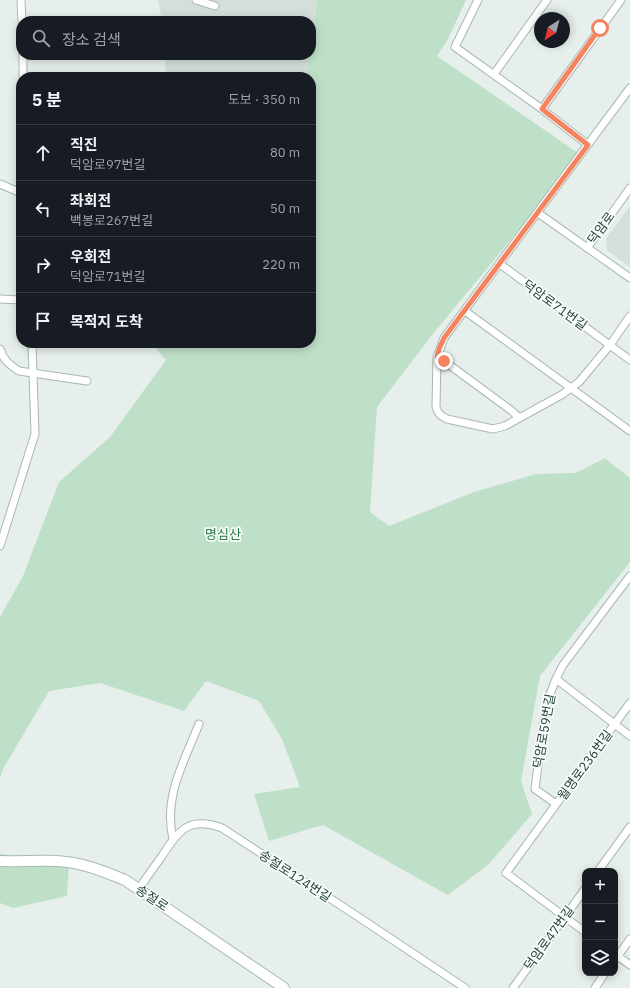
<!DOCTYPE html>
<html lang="ko">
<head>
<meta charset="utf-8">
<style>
	:root { --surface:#171b24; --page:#242831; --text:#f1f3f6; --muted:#9ea1a6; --line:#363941 }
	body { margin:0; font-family:"IBM Plex Sans","Noto Sans KR",sans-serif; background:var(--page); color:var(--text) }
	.controls { position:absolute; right:12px; bottom:12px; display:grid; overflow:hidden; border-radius:8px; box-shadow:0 2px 10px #0003 }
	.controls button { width:36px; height:36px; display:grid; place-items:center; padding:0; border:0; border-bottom:1px solid var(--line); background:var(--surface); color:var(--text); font:20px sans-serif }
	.compass { position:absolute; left:534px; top:12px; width:36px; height:36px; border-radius:50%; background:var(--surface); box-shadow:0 2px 10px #0003; rotate:216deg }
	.stop { position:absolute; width:12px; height:12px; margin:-9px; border:3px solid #f4845f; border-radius:50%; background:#fff }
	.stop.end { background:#f4845f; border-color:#fff; box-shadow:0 1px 4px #0008 }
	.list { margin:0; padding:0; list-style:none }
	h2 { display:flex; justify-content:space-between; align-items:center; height:52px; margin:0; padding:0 16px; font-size:17px }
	h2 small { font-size:13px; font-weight:400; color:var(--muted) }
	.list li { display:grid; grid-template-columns:26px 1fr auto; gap:12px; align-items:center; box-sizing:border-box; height:56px; padding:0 16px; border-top:1px solid var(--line) }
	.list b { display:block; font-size:15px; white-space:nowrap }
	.list p { margin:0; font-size:13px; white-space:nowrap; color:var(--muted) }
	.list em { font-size:13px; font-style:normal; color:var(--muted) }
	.icon { flex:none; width:22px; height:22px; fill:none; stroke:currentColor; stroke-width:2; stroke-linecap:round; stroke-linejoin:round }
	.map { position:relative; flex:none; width:630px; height:988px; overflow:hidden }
	.search { position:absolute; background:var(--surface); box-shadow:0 2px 10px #0003; left:16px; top:16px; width:300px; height:44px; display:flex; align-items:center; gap:10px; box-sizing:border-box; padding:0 14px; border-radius:16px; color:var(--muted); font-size:15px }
	.panel { position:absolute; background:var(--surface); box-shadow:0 2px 10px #0003; left:16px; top:72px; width:300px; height:276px; border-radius:16px }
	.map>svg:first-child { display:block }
	.built { fill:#d4dfda }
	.green { fill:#bfe0c8 }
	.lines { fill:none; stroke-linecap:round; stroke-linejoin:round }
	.street-casing { stroke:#a8b8b2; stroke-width:9 }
	.secondary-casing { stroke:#a4bbb3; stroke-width:12 }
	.street { stroke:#fff; stroke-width:7 }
	.secondary { stroke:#fff; stroke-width:10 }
	.route { stroke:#f4845f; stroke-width:5 }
	.labels { text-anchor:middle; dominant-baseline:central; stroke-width:3.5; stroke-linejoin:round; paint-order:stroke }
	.street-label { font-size:13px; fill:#24423a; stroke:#f7fbf9 }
	.park-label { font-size:13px; fill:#2d7a4b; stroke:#f7fbf9 }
</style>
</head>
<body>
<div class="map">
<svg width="630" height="988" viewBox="0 0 630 988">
	<rect width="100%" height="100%" fill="#e6efeb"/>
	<path class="built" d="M158,0H312L317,2L311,44V21H162Z
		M165,55H309L306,77H170L165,69Z
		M630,206V267L607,250L606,239Z"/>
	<path class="green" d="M312,0H466L448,39L437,56L581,155L432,335L377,407L370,512L389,526L474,492L536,474L576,473L605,458L630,478V562L540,676L521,781L532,814L489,864L448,895L323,825L269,841L254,794L300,787L282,739L259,701L206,681L184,711L100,683L49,691L3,769L0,778V617L23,576L59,482L110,437L166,360L151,343H311V232L313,231L311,227V77H306L309,55H311V43L317,2Z
		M0,854L69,863L67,896L13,908L0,903Z"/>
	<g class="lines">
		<g class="street-casing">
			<path id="street" d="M21,0L22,21
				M196,0L215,6
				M478,0L455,47L542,109L588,145
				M23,55V77
				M494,74L547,0
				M630,88L444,338L437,357L436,407C438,414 441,416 447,419L493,429L505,426L563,394L579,382L610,345L630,316
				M542,109L621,0
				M0,184L21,193
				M538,213L630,278
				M587,248L630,188
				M500,264L630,360
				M0,299L21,300
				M465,311L630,431
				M0,349C3,360 10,365 19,371L87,381
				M437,357L444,361L512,411L519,418
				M0,546L35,434L32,343
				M556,679L630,736
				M556,804L535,789L543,725L550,694L556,679L563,665L630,576
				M173,839C163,797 184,762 199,724
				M598,871L630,827
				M139,889C146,878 154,867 162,856C179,830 189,816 222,828L357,916L465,988
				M585,932L506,873L630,703
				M615,954L630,965
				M615,960L630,939
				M513,988L585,889
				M595,988L605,973"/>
		</g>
		<g class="secondary-casing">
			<path id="secondary" d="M0,861C26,862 53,858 78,864C94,867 110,874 125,880L284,988"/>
		</g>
		<use href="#street" class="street"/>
		<use href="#secondary" class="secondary"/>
	</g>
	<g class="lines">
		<path class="route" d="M444,361L437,357L439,349L444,338L588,145L542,109L600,28"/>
	</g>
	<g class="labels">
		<g class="street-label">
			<text transform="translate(601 228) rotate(-54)">덕암로</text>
			<text transform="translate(555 305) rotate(36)">덕암로71번길</text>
			<text transform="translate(544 731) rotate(-80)">덕암로59번길</text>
			<text transform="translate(585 765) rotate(-54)">월명로236번길</text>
			<text transform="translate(295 876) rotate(33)">송절로124번길</text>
			<text transform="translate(152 898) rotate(34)">송절로</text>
			<text transform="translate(549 938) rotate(-54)">덕암로47번길</text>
		</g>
		<g class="park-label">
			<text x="223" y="534">명심산</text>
		</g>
	</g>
</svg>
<div class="controls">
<button>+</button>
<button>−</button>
<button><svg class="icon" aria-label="layers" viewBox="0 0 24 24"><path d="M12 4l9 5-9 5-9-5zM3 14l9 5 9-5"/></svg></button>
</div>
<svg class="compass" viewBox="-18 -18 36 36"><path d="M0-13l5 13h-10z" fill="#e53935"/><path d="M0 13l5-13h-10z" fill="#9ea1a6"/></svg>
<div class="stop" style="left:600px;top:28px"></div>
<div class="stop end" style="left:444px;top:361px"></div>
<div class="search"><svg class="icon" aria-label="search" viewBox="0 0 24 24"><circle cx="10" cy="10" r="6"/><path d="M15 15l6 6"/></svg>장소 검색</div>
<section class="panel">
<h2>5 분<small>도보 · 350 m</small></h2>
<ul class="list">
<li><svg class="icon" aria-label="ahead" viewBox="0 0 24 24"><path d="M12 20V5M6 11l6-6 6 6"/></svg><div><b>직진</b><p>덕암로97번길</p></div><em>80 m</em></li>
<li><svg class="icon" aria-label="left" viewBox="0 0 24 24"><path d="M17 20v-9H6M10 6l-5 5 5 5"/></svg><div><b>좌회전</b><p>백봉로267번길</p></div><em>50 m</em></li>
<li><svg class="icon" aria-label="right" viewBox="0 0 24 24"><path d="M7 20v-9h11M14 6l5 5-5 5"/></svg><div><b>우회전</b><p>덕암로71번길</p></div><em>220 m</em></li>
<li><svg class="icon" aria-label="arrive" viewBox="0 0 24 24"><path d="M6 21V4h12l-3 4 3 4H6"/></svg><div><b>목적지 도착</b></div></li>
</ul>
</section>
</div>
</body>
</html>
